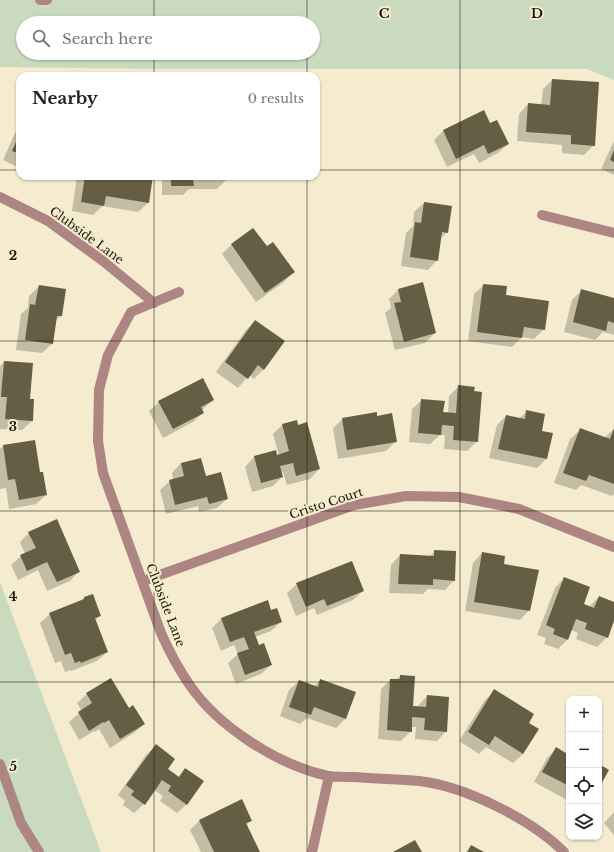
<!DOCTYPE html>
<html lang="en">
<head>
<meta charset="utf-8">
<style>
	:root { --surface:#fff; --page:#f6f6f6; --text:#222; --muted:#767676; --line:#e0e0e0 }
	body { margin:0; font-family:"Libre Baskerville",serif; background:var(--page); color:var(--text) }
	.controls { position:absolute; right:12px; bottom:12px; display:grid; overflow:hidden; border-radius:8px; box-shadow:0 1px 3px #0004 }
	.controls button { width:36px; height:36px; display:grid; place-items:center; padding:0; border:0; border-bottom:1px solid var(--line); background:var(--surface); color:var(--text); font:20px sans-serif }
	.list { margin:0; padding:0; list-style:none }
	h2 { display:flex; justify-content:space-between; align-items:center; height:52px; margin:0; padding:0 16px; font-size:17px }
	h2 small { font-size:13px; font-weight:400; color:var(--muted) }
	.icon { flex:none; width:22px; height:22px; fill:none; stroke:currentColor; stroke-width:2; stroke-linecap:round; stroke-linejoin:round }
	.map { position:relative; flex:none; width:614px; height:852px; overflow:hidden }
	.search { position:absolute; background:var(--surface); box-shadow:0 1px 3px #0004; left:16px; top:16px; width:304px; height:44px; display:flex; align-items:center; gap:10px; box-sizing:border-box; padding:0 14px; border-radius:22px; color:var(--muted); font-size:15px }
	.panel { position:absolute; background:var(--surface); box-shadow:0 1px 3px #0004; left:16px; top:72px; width:304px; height:108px; border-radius:12px }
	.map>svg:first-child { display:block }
	.green { fill:#c9dabe; fill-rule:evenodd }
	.shadow { fill:#0003 }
	.building { fill:#665e44 }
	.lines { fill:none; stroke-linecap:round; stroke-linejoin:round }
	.lane { stroke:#ad8683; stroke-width:10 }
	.street { stroke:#ad8683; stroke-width:10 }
	.grid { fill:none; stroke:#19160b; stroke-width:1; stroke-opacity:0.55 }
	.labels { text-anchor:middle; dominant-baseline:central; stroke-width:4; stroke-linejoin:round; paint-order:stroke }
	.street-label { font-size:12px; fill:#19160b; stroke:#f5ebce }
	.grid-label { font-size:13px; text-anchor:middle; font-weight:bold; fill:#19160b; stroke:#f5ebce; stroke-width:4; stroke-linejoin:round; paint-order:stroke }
</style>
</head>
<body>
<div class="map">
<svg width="614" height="852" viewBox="0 0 614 852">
	<rect width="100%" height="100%" fill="#f5ebce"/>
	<path class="green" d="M0,0H614V80L587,69H155L0,67ZM23,23H313V53H23Z
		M0,582L101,852H0Z"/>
	<path class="shadow" d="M552,80L594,145L584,155L562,153V145L517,141L519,114L528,104L541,106L543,89Z
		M484,111L490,124L508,144L498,153L479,163L474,154L447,167L434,140L443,131Z
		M20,128V168L3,160L16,131Z
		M614,141V175L601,169Z
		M38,176H51L47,180Z
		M77,176H149L148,203L138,212L102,206L93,215L72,211Z
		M162,176H227V179L217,189H189L183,195H162Z
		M424,203L447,232L440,239L437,260L428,270L401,266L406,233L413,226L414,212Z
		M253,229L266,248L293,272L284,282L256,302L222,254L231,245Z
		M422,284L435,333L425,343L395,350L385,313L391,308L389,299L398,290Z
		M484,285L505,296L544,329L534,339L522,337L512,347L468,341L474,294Z
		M39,286L61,316L55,321L52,344L42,353L16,350L21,314L28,308L29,296Z
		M582,290L614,299V335L603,332L595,340L564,332L572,300Z
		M255,321L264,369L254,379L249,375L238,388L216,372L246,330Z
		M4,362L32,421L22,430L0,429V366Z
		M459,386L477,441L467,451L444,449L445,435H440L430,444L409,442L412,409L422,400L442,413L448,414L449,396Z
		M213,400L201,411L203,413L193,422L163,438L149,411L159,402Z
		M527,411L546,459L537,468L489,458L497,425L506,416L519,419Z
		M343,419L395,442L386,451L338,459L333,428Z
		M296,421L319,469L310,479L287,485L283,472H281L282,477L273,486L252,492L245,467L254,457L275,451L278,459H280L273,434L282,425Z
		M614,429V494L612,496L581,485L576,490L554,483L570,439L580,430L604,438Z
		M3,446L39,473L46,495L36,504L9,509L6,488L0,489V449Z
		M181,463L205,477L227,499L217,508L199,512L198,506L166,514L160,490L170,481L173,480L172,473Z
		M29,533L79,571L70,581L47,591L38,570L18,580L11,565L21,556L25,554L20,542Z
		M434,552L454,580L445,590L428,589L423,594L389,593L391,565L400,555L429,557Z
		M482,553L503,565L529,610L520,620L465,611L473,563Z
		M564,578L582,604L589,607L599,597L614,603V619L607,637L597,647L576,639L578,633L571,630L567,640L558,649L544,644L546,638L537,635L555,588Z
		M297,584L363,591L353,600L317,615L314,608L296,616L287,593Z
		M84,598L100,615L95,621L107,652L97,661L71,671V670L65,672L61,661L55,663L40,623L50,614L80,602Z
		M271,611L281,622L271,631L255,637L259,647L271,665L261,674L236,684L228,663L238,654L234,645L221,651L212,628L221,619Z
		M400,676L414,677L412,707H417L418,706L427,696L446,731L437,741L415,739L416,727H411V731L401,741L378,739L381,689L390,680H396Z
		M321,680L355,693L345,719L336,728L307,718L300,724L280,716L289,690L299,681L314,686Z
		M494,691L527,723L538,729L523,754L513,763L486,747L479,754L459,741L485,700Z
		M87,694L129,710L144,724L134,733L110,748L99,729L94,732V731L79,740L69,722L82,711L77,703Z
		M156,746L166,769L178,777L186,769L187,804L177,813L160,801L163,796L154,790L144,804L134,813L123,805L125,801L118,795L146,755Z
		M556,749L569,756V801L534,782L547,758Z
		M614,812V835L604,823Z
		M251,820L246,826L258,852H201L190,830L199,821Z"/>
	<path class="building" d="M552,79L599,82L595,146L571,144V135L526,132L528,103L550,105Z
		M484,110L490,123L497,120L509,144L488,154L484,145L456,159L443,130Z
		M20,133V154L12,151Z
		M614,150V162L610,160Z
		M85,176H153L149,203L106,196L104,206L81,202Z
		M171,176H228V180H193L194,186H171Z
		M424,202L452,206L448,233L442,232L438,261L410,257L415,222L421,223Z
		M253,228L267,246L273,242L295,272L265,293L231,244Z
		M423,282L436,333L404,342L394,303L401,302L398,289Z
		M483,284L507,286L506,295L549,301L545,330L524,327L522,338L477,332Z
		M39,285L66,289L62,316H57L53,344L25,340L30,304L35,305Z
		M581,289L614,298V323L608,321L606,331L573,322Z
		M255,320L285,341L264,370L258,365L248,379L225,362Z
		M4,361L33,363L30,399H34L33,421L5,419L7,397H1Z
		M203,378L214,400L201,407L204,413L173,429L158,401Z
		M458,385L475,387L474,391L482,392L478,442L453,440L454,426L442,425L441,435L418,433L421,399L445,401L443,412L456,413Z
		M526,410L545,414L542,431L553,433L547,459L498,449L506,415L525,419Z
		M377,412V416L392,413L397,442L347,450L342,418Z
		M297,420L298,425L307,422L320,469L296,476L293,463L280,466L283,477L261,483L254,456L276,450L277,455L289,451L282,424Z
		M580,428L610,439L614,428V484L589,475L586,481L563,473Z
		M35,440L40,472H43L47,495L19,500L15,479L8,480L3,445Z
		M201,458L206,476L221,472L228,499L209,504L207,497L175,505L169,480L184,476L181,463Z
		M57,519L80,572L57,582L47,562L27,571L20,555L36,548L28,532Z
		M434,550L456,551L455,581L433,579V585L398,584L400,554L434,556Z
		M482,552L505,556L504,564L539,570L530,611L474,602Z
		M352,561L364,591L327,606L324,599L306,607L296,583Z
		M564,577L590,587L584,604L594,608L599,596L614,602V621L608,638L585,629L587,623L576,619L568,640L553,634L555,629L546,625Z
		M93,594L101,616L95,618L108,652L81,663L80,661L75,663L71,653L65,655L49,613L84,599V597Z
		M268,600L271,610L277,608L282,622L254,632L259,645L264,643L272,665L245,675L237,653L249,649L244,637L230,642L221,618Z
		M400,675L415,676L413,706L426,707L427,695L449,697L447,732L424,730L425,718L412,717V732L387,730L390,679H400Z
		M111,678L129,708L133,705L145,724L120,739L109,720L104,723L103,722L89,731L78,712L92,703L86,693Z
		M320,679L356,692L346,719L314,707L311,715L289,707L299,680L318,687Z
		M494,689L534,714L529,723L539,729L523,754L495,736L489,745L468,732Z
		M156,744L175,759L168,769L179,777L185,768L204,781L187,805L168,791L171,786L162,780L145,805L131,795L134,791L126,785Z
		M556,747L569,755V786L542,772Z
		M599,764L609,770L599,788Z
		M242,799L252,821L246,823L260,852H214L199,820Z
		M415,840L422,852H393Z
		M471,845L484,852H467Z"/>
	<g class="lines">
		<path class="lane" d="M40,0H47
			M0,764L21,823L39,852"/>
		<path class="street" d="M0,197L48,221L103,261L154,303
			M542,215L614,233
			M179,292L131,312L108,355L99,390L98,441L103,473L161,633C169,651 178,668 189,684C218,727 278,765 328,776C337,777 347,777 355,777C377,779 398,779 419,781C465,786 532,820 564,852
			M143,581L354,505L406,496L459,497L519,509L614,547
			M312,852L329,776"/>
	</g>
	<path class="grid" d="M154,0V23M307,0V23M460,0V852M154,53V76M307,53V76M0,170H20M316,170H614M154,176V852M307,176V852M0,341H614M0,511H614M0,682H614"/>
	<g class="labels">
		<g class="street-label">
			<text transform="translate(87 235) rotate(36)">Clubside Lane</text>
			<text transform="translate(326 503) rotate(-18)">Cristo Court</text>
			<text transform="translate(166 605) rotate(69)">Clubside Lane</text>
		</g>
	</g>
	<g class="grid-label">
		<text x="384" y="18">C</text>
		<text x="537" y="18">D</text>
		<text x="13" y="260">2</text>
		<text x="13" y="431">3</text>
		<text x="13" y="601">4</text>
		<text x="13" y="771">5</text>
	</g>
</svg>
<div class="controls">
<button>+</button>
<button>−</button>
<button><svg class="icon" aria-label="locate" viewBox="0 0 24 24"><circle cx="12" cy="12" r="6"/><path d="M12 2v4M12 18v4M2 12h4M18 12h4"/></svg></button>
<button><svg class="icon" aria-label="layers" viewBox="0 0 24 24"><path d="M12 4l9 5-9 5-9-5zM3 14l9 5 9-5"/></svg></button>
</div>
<div class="search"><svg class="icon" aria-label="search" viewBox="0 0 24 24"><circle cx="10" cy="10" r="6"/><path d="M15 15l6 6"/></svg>Search here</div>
<section class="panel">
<h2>Nearby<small>0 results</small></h2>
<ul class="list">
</ul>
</section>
</div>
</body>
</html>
